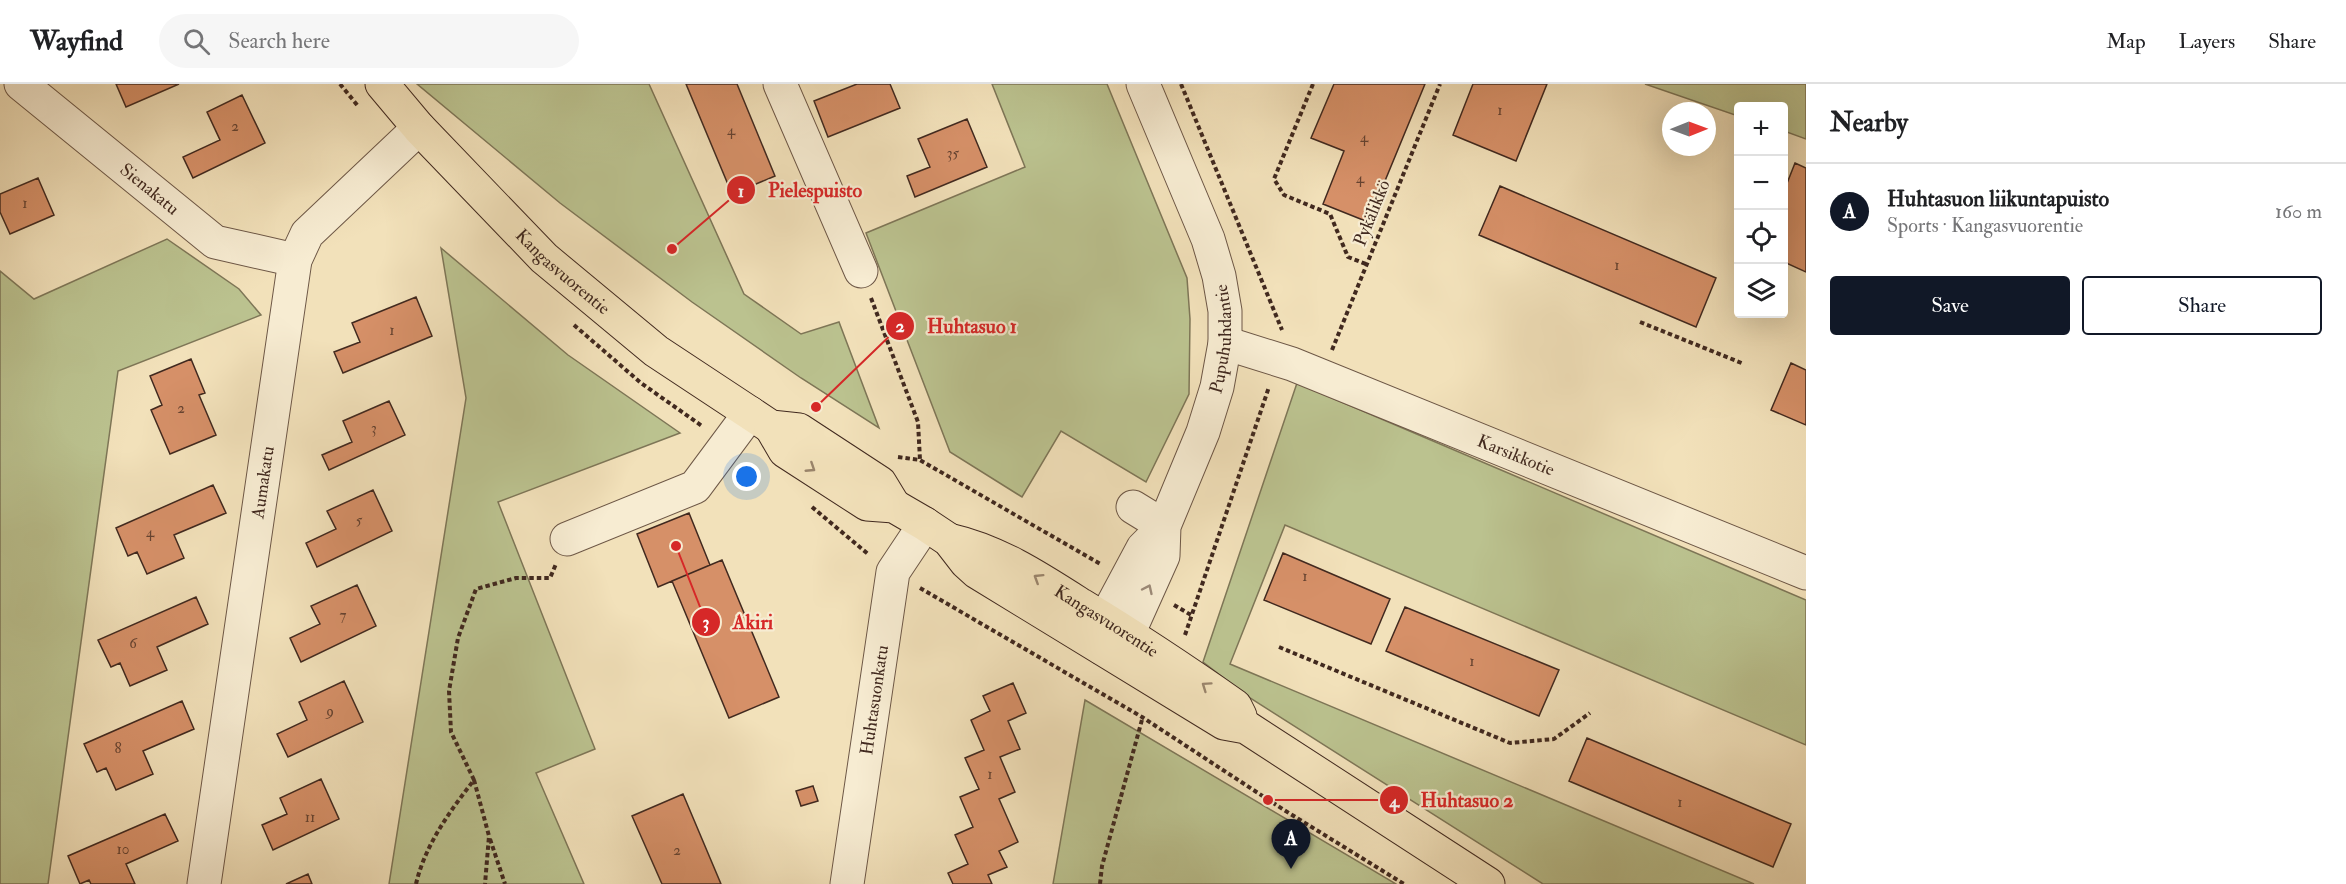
<!DOCTYPE html>
<html lang="en">
<head>
<meta charset="utf-8">
<style>
	:root { --surface:#fff; --page:#f6f6f6; --text:#202124; --muted:#757577; --line:#e0e0e0; --accent:#111827 }
	body { margin:0; font-family:"IM FELL Double Pica",serif; background:var(--page); color:var(--text) }
	.controls { position:absolute; right:18px; top:18px; display:grid; overflow:hidden; border-radius:6px; box-shadow:0 6px 24px #0002 }
	.controls button { width:54px; height:54px; display:grid; place-items:center; padding:0; border:0; border-bottom:2px solid var(--line); background:var(--surface); color:var(--text); font:30px sans-serif }
	.compass { position:absolute; left:1662px; top:18px; width:54px; height:54px; border-radius:50%; background:var(--surface); box-shadow:0 6px 24px #0002; rotate:89deg }
	.you { position:absolute; left:747px; top:393px; width:21px; height:21px; margin:-15px; border:4px solid #fff; border-radius:50%; background:#1a73e8; box-shadow:0 0 0 9px #1a73e833 }
	.badge { display:grid; place-items:center; width:39px; height:39px; border-radius:50%; background:var(--accent); color:#fff; font-size:20px; font-weight:700 }
	.pin { position:absolute; translate:-50% -50px; filter:drop-shadow(0 2px 3px #0008) }
	.pin::after { content:''; position:absolute; top:32px; width:21px; height:18px; background:inherit; clip-path:polygon(0 0,100% 0,50% 100%) }
	.list { margin:0; padding:0; list-style:none }
	h2 { display:flex; justify-content:space-between; align-items:center; height:78px; margin:0; padding:0 24px; font-size:26px }
	h2 small { font-size:20px; font-weight:400; color:var(--muted) }
	.list li { display:grid; grid-template-columns:39px 1fr auto; gap:18px; align-items:center; box-sizing:border-box; height:96px; padding:0 24px; border-top:2px solid var(--line) }
	.list b { display:block; font-size:22px; white-space:nowrap }
	.list p { margin:0; font-size:20px; white-space:nowrap; color:var(--muted) }
	.list em { font-size:20px; font-style:normal; color:var(--muted) }
	.actions { display:flex; gap:12px; padding:18px 24px }
	.actions a { flex:1; padding:14px 0; border:2px solid var(--accent); border-radius:6px; text-align:center; font-size:21px; color:var(--accent) }
	.actions .main { background:var(--accent); color:#fff }
	.icon { flex:none; width:33px; height:33px; fill:none; stroke:currentColor; stroke-width:2; stroke-linecap:round; stroke-linejoin:round }
	.map { position:relative; flex:none; width:1806px; height:800px; overflow:hidden }
	header { display:flex; align-items:center; gap:36px; box-sizing:border-box; height:84px; padding:0 30px; background:var(--surface); border-bottom:2px solid var(--line) }
	header strong { font-size:28px }
	nav { display:flex; gap:33px; margin-inline-start:auto; font-size:21px }
	.search { width:420px; height:54px; background:var(--page); display:flex; align-items:center; gap:15px; box-sizing:border-box; padding:0 21px; border-radius:33px; color:var(--muted); font-size:22px }
	main { display:flex }
	aside { flex:1; background:var(--surface) }
	.map>svg:first-child { display:block }
	.green { fill:#bbc28f; stroke:#7e7657; stroke-width:1.5 }
	.building { fill:#d69068; stroke:#41291f; stroke-width:1.5 }
	.lines { fill:none; stroke-linecap:round; stroke-linejoin:round }
	.minor-casing { stroke:#6d5746; stroke-width:35 }
	.major-casing { stroke:#41291f; stroke-width:35 }
	.path { stroke:#41291f; stroke-width:4; stroke-dasharray:4.5 3; stroke-linecap:butt }
	.minor { stroke:#f7ecd2; stroke-width:33 }
	.major { stroke:#f2e1ba; stroke-width:33 }
	.oneway { stroke:#9a856c }
	.oneway2 { stroke:#9c8a78 }
	.labels { text-anchor:middle; dominant-baseline:central; stroke-width:4.5; stroke-linejoin:round; paint-order:stroke }
	.number-label { font-size:15px; fill:#664331 }
	.street-label { font-size:18px; fill:#41291f; stroke:#f7ecd2 }
	.leader { fill:none; stroke:#d62828; stroke-width:2 }
	.callout-dot { fill:#d62828; stroke:#f7ecd2; stroke-width:2 }
	.mark-label { font-size:18px; text-anchor:middle; font-weight:bold; fill:#fff }
	.callout-label { font-size:20px; text-anchor:middle; font-weight:bold; fill:#d62828; stroke:#f7ecd2; stroke-width:4.5; stroke-linejoin:round; paint-order:stroke }
</style>
</head>
<body>
<header>
<strong>Wayfind</strong>
<div class="search"><svg class="icon" aria-label="search" viewBox="0 0 24 24"><circle cx="10" cy="10" r="6"/><path d="M15 15l6 6"/></svg>Search here</div>
<nav><a>Map</a><a>Layers</a><a>Share</a></nav>
</header>
<main>
<div class="map">
<svg width="1806" height="800" viewBox="0 0 1806 800">
	<rect width="100%" height="100%" fill="#f2e1ba"/>
	<filter id="stains"><feTurbulence type="fractalNoise" baseFrequency=".00333" numOctaves="4"/><feColorMatrix values="0 0 0 0 .2 0 0 0 0 .09 0 0 0 0 .02 0 0 0 .5 -.17"/></filter>
	<radialGradient id="worn" r=".72"><stop offset=".6" stop-color="#630" stop-opacity="0"/><stop offset="1" stop-color="#630" stop-opacity=".3"/></radialGradient>
	<path class="green" d="M417,0H649L744,210L801,250L839,238L879,344L801,294L692,218L560,119Z
		M992,0H1107L1187,194L1190,235L1189,310L1146,398L1061,347L1022,413L950,368L866,149L1025,83Z
		M1645,0H1806V55L1784,47V22H1738V32Z
		M167,155L239,205L261,231L118,287L48,800H0V187L34,215Z
		M441,164L568,271L680,349L498,418L595,665L536,689L584,800H389L466,314Z
		M1297,299L1806,516V661L1285,441L1230,580L1754,800H1543L1250,614L1203,578Z
		M1085,616L1396,800H1053Z"/>
	<path class="building" d="M116,0H179L126,23Z
		M686,0H737L775,92L732,110Z
		M857,0H890L900,24L828,53L814,17Z
		M1334,0H1425L1368,138L1323,120L1344,67L1311,54Z
		M1473,0H1547L1516,77L1453,51Z
		M242,11L265,59L193,94L183,73L220,56L207,28Z
		M967,35L987,83L915,113L907,92L930,83L918,55Z
		M1795,79L1806,84V188L1784,178V107Z
		M38,94L54,131L10,150L0,128V110Z
		M1500,102L1716,194L1696,243L1479,151Z
		M416,213L432,252L343,289L334,268L360,258L352,239Z
		M191,275L205,309L199,311L216,351L170,370L151,326L162,321L150,292Z
		M1791,279L1806,286V341L1771,326Z
		M389,317L405,351L329,386L322,371L352,358L343,337Z
		M213,401L226,429L174,451L184,474L147,490L137,468L128,472L116,444Z
		M373,406L392,447L317,483L306,459L336,445L327,427Z
		M689,429L710,481L658,503L637,450Z
		M1283,469L1390,515L1371,560L1264,516Z
		M722,476L779,613L729,634L672,497Z
		M357,501L376,542L301,578L290,554L320,540L311,522Z
		M196,513L208,540L157,563L167,586L130,602L120,579L111,583L98,556Z
		M1405,523L1559,586L1539,632L1386,567Z
		M344,597L363,638L288,673L277,650L307,636L299,618Z
		M1013,599L1026,629L1008,637L1020,665L1000,673L1015,708L999,715L1018,758L999,767L1007,783L988,791L992,800H953L948,789L968,780L955,751L973,743L960,713L979,705L965,674L984,666L971,636L990,627L983,612Z
		M182,617L194,645L143,667L153,690L116,706L106,684L97,688L84,660Z
		M1587,654L1791,740L1773,783L1569,697Z
		M321,695L339,735L273,766L262,741L287,730L280,714Z
		M813,702L818,717L801,722L796,707Z
		M683,710L721,800H662L632,732Z
		M165,730L178,757L126,780L135,800H91L89,796L80,800L68,772Z
		M308,790L312,800H286Z"/>
	<g class="lines">
		<g class="minor-casing">
			<g id="minor">
				<path id="s1" d="M21,0L215,158L295,176"/>
				<path d="M780,0L861,187"/>
				<path id="s2" d="M1225,259L1292,280L1806,489"/>
				<path d="M1133,423L1164,442"/>
				<path d="M567,455L695,403L750,329"/>
				<path d="M1102,564L1105,535L1143,464L1161,446"/>
				<path id="s3" d="M1105,564L1128,550L1163,472L1164,442L1203,348L1217,303L1225,259V227L1219,192L1208,155L1143,0"/>
				<path id="s4" d="M204,800L295,176L307,150L419,44"/>
				<path id="s5" d="M847,800L893,488L925,440"/>
			</g>
		</g>
		<g class="major-casing">
			<g id="major">
				<path id="s6" d="M382,0L419,44L544,174L656,267L771,343L799,346L880,399L894,422"/>
				<path d="M771,343L785,367L867,420L894,422L925,440L949,456L966,478L977,488L1224,639L1246,643L1488,800"/>
				<path id="s7" d="M949,456C998,467 1039,494 1081,521C1134,553 1185,587 1235,622L1240,632"/>
			</g>
		</g>
		<path class="path" d="M340,0L358,22
			M1181,0L1282,246
			M1313,0L1274,95L1284,111L1330,130L1348,173L1366,180
			M871,214L918,338L920,376
			M1640,238L1744,280
			M574,241L641,299L702,342
			M1332,266L1440,0
			M898,373L920,376L1102,481
			M812,423L868,470
			M920,504L1142,633L1284,726L1404,800
			M1174,521L1191,531
			M1185,551L1269,303
			M1279,563L1510,659L1554,655L1590,629
			M474,696L451,648L449,607L458,554L476,505L516,494H550L556,480
			M490,755L505,800
			M416,800C425,761 450,727 474,696L489,752L485,800
			M1100,800L1102,782L1143,632"/>
		<use href="#minor" class="minor"/>
		<use href="#major" class="major"/>
	</g>
	<defs><path id="oneway-chevron" d="M-2-3.5L2.5 0L-2 3.5" fill="none" stroke-width="1.6" stroke-linecap="round" stroke-linejoin="round" transform="scale(1.5)"/></defs>
	<g class="oneway">
		<use href="#oneway-chevron" transform="translate(811 384) rotate(33)"/>
		<use href="#oneway-chevron" transform="translate(1038 494) rotate(-148)"/>
		<use href="#oneway-chevron" transform="translate(1206 602) rotate(-145)"/>
	</g>
	<use class="oneway2" href="#oneway-chevron" transform="translate(1148 505) rotate(-65)"/>
	<g class="labels">
		<g class="number-label">
			<text x="1500" y="26">1</text>
			<text x="235" y="42">2</text>
			<text x="731" y="46">4</text>
			<text x="1364" y="53">4</text>
			<text x="953" y="69">35</text>
			<text x="1360" y="94">4</text>
			<text x="25" y="119">1</text>
			<text x="1617" y="181">1</text>
			<text x="392" y="246">1</text>
			<text x="181" y="324">2</text>
			<text x="374" y="344">3</text>
			<text x="359" y="436">5</text>
			<text x="150" y="448">4</text>
			<text x="1305" y="492">1</text>
			<text x="343" y="531">7</text>
			<text x="133" y="559">6</text>
			<text x="1472" y="577">1</text>
			<text x="330" y="627">9</text>
			<text x="118" y="664">8</text>
			<text x="990" y="690">1</text>
			<text x="1680" y="718">1</text>
			<text x="310" y="733">11</text>
			<text x="123" y="765">10</text>
			<text x="677" y="766">2</text>
		</g>
		<g class="street-label">
			<text stroke="none"><textPath href="#s1" startOffset="166">Sienakatu</textPath></text>
			<text transform="translate(1372 129) rotate(-68)">Pykälikkö</text>
			<text stroke="none"><textPath href="#s6" startOffset="261">Kangasvuorentie</textPath></text>
			<text stroke="none"><textPath href="#s3" startOffset="340">Pupuhuhdantie</textPath></text>
			<text stroke="none"><textPath href="#s2" startOffset="312">Karsikkotie</textPath></text>
			<text stroke="none"><textPath href="#s4" startOffset="406">Aumakatu</textPath></text>
			<text stroke="none"><textPath href="#s7" startOffset="178">Kangasvuorentie</textPath></text>
			<text stroke="none"><textPath href="#s5" startOffset="186">Huhtasuonkatu</textPath></text>
		</g>
	</g>
	<path class="leader" d="M672 165L741 106M816 323L900 242M676 462L706 538M1268 716L1394 716"/>
	<g class="callout-dot">
		<circle cx="672" cy="165" r="6"/>
		<circle cx="816" cy="323" r="6"/>
		<circle cx="676" cy="462" r="6"/>
		<circle cx="1268" cy="716" r="6"/>
		<circle cx="741" cy="106" r="15"/>
		<circle cx="900" cy="242" r="15"/>
		<circle cx="706" cy="538" r="15"/>
		<circle cx="1394" cy="716" r="15"/>
	</g>
	<g class="mark-label">
		<text x="741" y="113">1</text>
		<text x="900" y="248">2</text>
		<text x="706" y="544">3</text>
		<text x="1394" y="723">4</text>
	</g>
	<g class="callout-label">
		<text x="815" y="113">Pielespuisto</text>
		<text x="972" y="249">Huhtasuo 1</text>
		<text x="753" y="545">Akiri</text>
		<text x="1467" y="723">Huhtasuo 2</text>
	</g>
	<rect width="100%" height="100%" filter="url(#stains)"/>
	<rect width="100%" height="100%" fill="url(#worn)"/>
</svg>
<div class="controls">
<button>+</button>
<button>−</button>
<button><svg class="icon" aria-label="locate" viewBox="0 0 24 24"><circle cx="12" cy="12" r="6"/><path d="M12 2v4M12 18v4M2 12h4M18 12h4"/></svg></button>
<button><svg class="icon" aria-label="layers" viewBox="0 0 24 24"><path d="M12 4l9 5-9 5-9-5zM3 14l9 5 9-5"/></svg></button>
</div>
<svg class="compass" viewBox="-18 -18 36 36"><path d="M0-13l5 13h-10z" fill="#e53935"/><path d="M0 13l5-13h-10z" fill="#757577"/></svg>
<div class="you"></div>
<div class="pin badge" style="left:1291px;top:785px">A</div>
</div>
<aside>
<h2>Nearby<small></small></h2>
<ul class="list">
<li><span class="badge">A</span><div><b>Huhtasuon liikuntapuisto</b><p>Sports · Kangasvuorentie</p></div><em>160 m</em></li>
</ul>
<div class="actions"><a class="main">Save</a><a>Share</a></div>
</aside>
</main>
</body>
</html>
